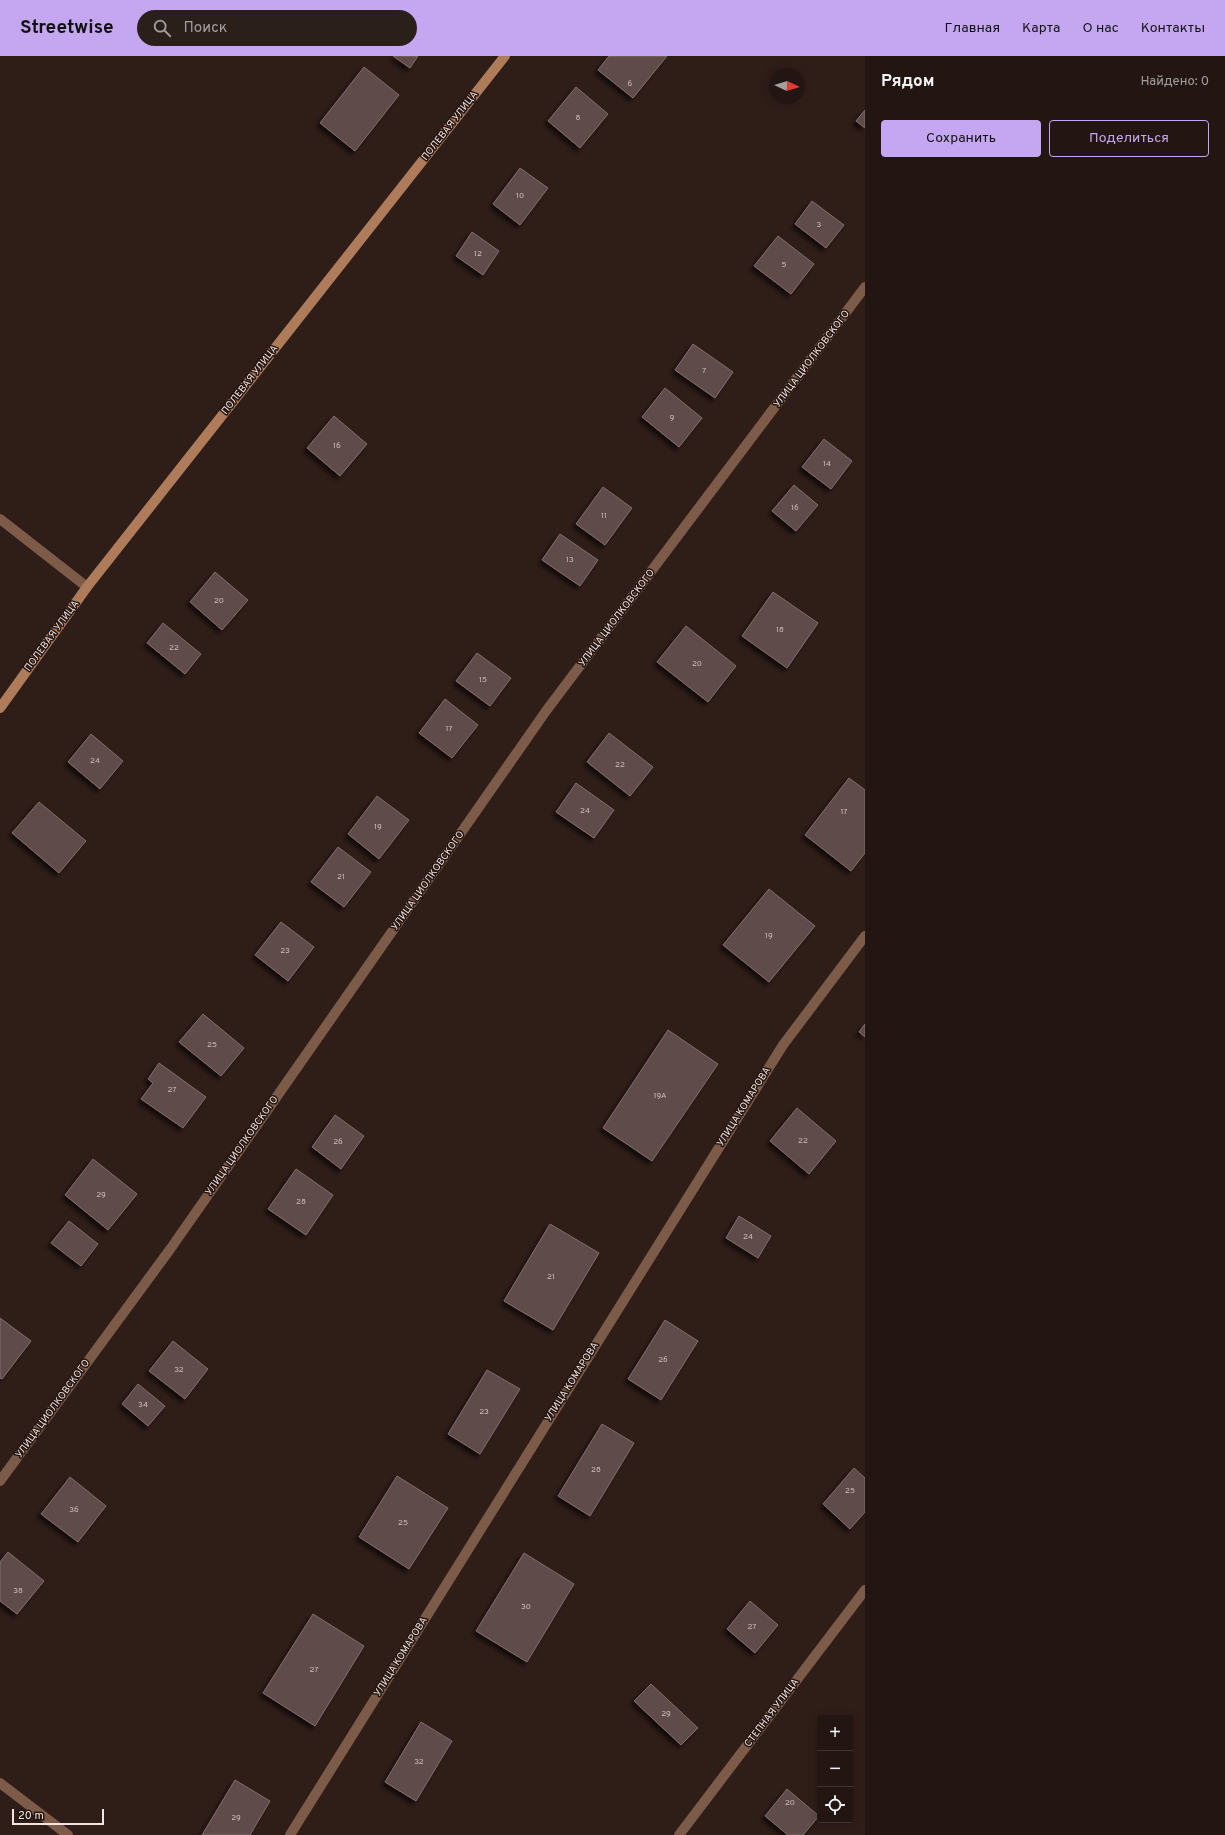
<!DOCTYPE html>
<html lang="ru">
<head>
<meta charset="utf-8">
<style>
	:root { --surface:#231612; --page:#2b1f1b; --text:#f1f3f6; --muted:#a39f9f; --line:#403532; --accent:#c5a7f1 }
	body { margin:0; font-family:Overpass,sans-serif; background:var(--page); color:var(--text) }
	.controls { position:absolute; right:12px; bottom:12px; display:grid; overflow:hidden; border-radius:4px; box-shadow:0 2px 10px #0003 }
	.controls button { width:36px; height:36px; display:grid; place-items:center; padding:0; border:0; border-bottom:1px solid var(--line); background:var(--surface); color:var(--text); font:20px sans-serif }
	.compass { position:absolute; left:769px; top:12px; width:36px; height:36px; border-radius:50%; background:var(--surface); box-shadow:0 2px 10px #0003; rotate:94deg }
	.scale { position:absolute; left:12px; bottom:10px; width:92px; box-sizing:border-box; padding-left:4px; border:2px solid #f2e5e2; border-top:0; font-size:11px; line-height:14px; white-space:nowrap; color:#f2e5e2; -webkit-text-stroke:3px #24140f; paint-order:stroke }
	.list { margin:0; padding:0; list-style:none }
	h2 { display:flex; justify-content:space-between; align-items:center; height:52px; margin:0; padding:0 16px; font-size:17px }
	h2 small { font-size:13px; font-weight:400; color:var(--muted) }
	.actions { display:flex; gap:8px; padding:12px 16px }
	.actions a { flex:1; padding:9px 0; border:1px solid var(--accent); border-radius:4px; text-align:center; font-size:14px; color:var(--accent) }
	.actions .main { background:var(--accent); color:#111 }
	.icon { flex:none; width:22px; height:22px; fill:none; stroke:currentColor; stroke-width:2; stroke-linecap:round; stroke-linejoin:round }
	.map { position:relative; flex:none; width:865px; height:1779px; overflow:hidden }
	header { display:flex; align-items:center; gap:24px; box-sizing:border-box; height:56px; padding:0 20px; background:var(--accent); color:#111 }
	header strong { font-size:19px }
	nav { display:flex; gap:22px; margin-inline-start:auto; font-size:14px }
	.search { width:280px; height:36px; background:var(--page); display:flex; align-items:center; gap:10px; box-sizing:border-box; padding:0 14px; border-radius:22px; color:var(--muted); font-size:15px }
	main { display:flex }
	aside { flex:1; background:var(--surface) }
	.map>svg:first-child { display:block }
	.building { fill:#604b4b; stroke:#836c6d; filter:url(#shadow) }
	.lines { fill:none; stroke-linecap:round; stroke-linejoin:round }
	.street { stroke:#7c5c48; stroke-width:10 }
	.secondary { stroke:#af7c5b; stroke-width:10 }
	.labels { text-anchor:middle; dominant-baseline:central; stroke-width:3; stroke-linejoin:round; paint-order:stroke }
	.number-label { font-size:8px; fill:#cebebc }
	.street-label { font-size:10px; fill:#f2e5e2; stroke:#24140f }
</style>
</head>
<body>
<header>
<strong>Streetwise</strong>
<div class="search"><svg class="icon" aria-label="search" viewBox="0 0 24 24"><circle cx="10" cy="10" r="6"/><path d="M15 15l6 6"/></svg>Поиск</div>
<nav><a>Главная</a><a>Карта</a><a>О нас</a><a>Контакты</a></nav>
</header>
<main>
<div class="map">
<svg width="865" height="1779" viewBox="0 0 865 1779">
	<defs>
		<filter id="shadow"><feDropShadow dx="-3.5" dy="3.5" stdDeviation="2" flood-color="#0009"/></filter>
	</defs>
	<rect width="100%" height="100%" fill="#2f1d18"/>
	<path class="building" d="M393,0H418L410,12Z
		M609,0H667L633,42L598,14Z
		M364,11L399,39L355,95L320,67Z
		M576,31L608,58L580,92L548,65Z
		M865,54V72L856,65Z
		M520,112L548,132L520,169L493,148Z
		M812,145L844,169L826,192L795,168Z
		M472,176L499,195L483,219L456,200Z
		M778,180L814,208L791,238L754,210Z
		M693,288L733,316L715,342L675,314Z
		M665,332L702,362L679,391L642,361Z
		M334,360L367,388L340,420L307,392Z
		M824,383L852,405L831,433L802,411Z
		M794,429L818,449L796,475L772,455Z
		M603,431L632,452L605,489L576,468Z
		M560,478L598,504L580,530L542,504Z
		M215,516L248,544L222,574L190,546Z
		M773,536L818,567L787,612L742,580Z
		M163,567L201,598L185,618L147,587Z
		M686,570L736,610L708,646L657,606Z
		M477,597L511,622L490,650L456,625Z
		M445,643L478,669L452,702L419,677Z
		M609,677L653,711L630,740L587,706Z
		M91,678L123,705L100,733L68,706Z
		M849,722L865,734V797L851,815L805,779Z
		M576,727L614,754L594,782L556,756Z
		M377,740L409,764L379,803L348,778Z
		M39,746L86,785L59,817L12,777Z
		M338,791L371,816L344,851L311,826Z
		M769,833L815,870L769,926L723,889Z
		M281,866L314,891L288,925L255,899Z
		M203,958L244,992L221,1020L179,986Z
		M865,968V981L859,976Z
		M668,974L718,1008L652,1105L603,1072Z
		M159,1007L206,1041L183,1072L141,1043L153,1027L148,1023Z
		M797,1052L836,1085L809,1118L770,1085Z
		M335,1059L364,1080L341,1113L312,1091Z
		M93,1103L137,1138L108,1174L65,1139Z
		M296,1113L333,1139L306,1179L268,1153Z
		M739,1160L771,1180L758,1202L726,1182Z
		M69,1165L98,1188L81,1210L51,1187Z
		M550,1168L599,1197L553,1274L504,1245Z
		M0,1262L31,1285L2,1323L0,1322Z
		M665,1264L698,1285L661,1344L628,1323Z
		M173,1285L208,1313L185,1343L149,1315Z
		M487,1314L520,1333L480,1398L448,1378Z
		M138,1328L165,1350L148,1370L122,1348Z
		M602,1368L634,1387L590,1460L558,1440Z
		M854,1412L865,1422V1456L850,1473L823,1448Z
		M397,1420L448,1452L409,1513L359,1481Z
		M70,1421L106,1450L78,1486L41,1458Z
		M8,1496L44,1525L17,1558L0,1545V1506Z
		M524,1497L574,1528L527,1606L476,1575Z
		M750,1545L778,1569L755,1597L727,1573Z
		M313,1558L364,1590L315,1670L263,1637Z
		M651,1628L698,1672L681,1689L634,1645Z
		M421,1666L452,1685L416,1745L385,1726Z
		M235,1724L270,1745L250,1779H202Z
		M787,1733L819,1760L803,1779H788L765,1760Z"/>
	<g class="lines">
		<path class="street" d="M0,463L87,531
			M0,1425L171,1192L546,655L865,231
			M0,1727L68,1779
			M290,1779L783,989L865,880
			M679,1779L865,1534"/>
		<path class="secondary" d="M0,652L87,531L505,0"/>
	</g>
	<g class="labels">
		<g class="number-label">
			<text x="630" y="28">6</text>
			<text x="578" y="62">8</text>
			<text x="520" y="140">10</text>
			<text x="819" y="169">3</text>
			<text x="478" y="198">12</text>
			<text x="784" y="209">5</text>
			<text x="704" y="315">7</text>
			<text x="672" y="362">9</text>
			<text x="337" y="390">16</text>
			<text x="827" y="408">14</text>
			<text x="795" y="452">16</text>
			<text x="604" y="460">11</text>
			<text x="570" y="504">13</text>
			<text x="219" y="545">20</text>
			<text x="780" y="574">18</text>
			<text x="174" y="592">22</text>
			<text x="697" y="608">20</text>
			<text x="483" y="624">15</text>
			<text x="449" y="673">17</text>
			<text x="95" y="705">24</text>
			<text x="620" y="709">22</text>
			<text x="585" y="755">24</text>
			<text x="844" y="756">17</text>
			<text x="378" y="771">19</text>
			<text x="341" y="821">21</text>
			<text x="769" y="880">19</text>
			<text x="285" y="895">23</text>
			<text x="212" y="989">25</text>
			<text x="172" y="1034">27</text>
			<text x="660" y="1040">19А</text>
			<text x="803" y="1085">22</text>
			<text x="338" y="1086">26</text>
			<text x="101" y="1139">29</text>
			<text x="301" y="1146">28</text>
			<text x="748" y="1181">24</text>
			<text x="551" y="1221">21</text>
			<text x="663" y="1304">26</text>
			<text x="179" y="1314">32</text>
			<text x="143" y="1349">34</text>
			<text x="484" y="1356">23</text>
			<text x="596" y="1414">28</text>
			<text x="850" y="1435">25</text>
			<text x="74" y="1454">36</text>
			<text x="403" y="1467">25</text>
			<text x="18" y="1535">38</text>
			<text x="526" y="1551">30</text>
			<text x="752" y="1571">27</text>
			<text x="314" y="1614">27</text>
			<text x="666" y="1658">29</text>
			<text x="419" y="1706">32</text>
			<text x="790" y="1747">20</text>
			<text x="236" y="1762">29</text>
		</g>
		<g class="street-label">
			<text transform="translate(450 70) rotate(-52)">ПОЛЕВАЯ УЛИЦА</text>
			<text transform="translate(812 303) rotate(-53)">УЛИЦА ЦИОЛКОВСКОГО</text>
			<text transform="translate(250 324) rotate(-52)">ПОЛЕВАЯ УЛИЦА</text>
			<text transform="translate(617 562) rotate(-53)">УЛИЦА ЦИОЛКОВСКОГО</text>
			<text transform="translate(52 580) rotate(-54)">ПОЛЕВАЯ УЛИЦА</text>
			<text transform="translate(428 825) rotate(-55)">УЛИЦА ЦИОЛКОВСКОГО</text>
			<text transform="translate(744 1051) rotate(-58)">УЛИЦА КОМАРОВА</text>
			<text transform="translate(242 1090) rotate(-55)">УЛИЦА ЦИОЛКОВСКОГО</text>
			<text transform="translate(572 1326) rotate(-58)">УЛИЦА КОМАРОВА</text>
			<text transform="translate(53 1353) rotate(-54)">УЛИЦА ЦИОЛКОВСКОГО</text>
			<text transform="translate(401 1601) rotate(-58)">УЛИЦА КОМАРОВА</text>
			<text transform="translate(772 1657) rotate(-53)">СТЕПНАЯ УЛИЦА</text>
		</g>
	</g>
</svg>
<div class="controls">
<button>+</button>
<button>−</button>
<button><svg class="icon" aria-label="locate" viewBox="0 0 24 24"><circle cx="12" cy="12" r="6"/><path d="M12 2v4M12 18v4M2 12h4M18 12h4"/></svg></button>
</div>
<svg class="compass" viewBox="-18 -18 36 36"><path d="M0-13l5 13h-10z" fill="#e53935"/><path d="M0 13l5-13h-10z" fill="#a39f9f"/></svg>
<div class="scale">20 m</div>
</div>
<aside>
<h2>Рядом<small>Найдено: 0</small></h2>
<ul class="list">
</ul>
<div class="actions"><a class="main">Сохранить</a><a>Поделиться</a></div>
</aside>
</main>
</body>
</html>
